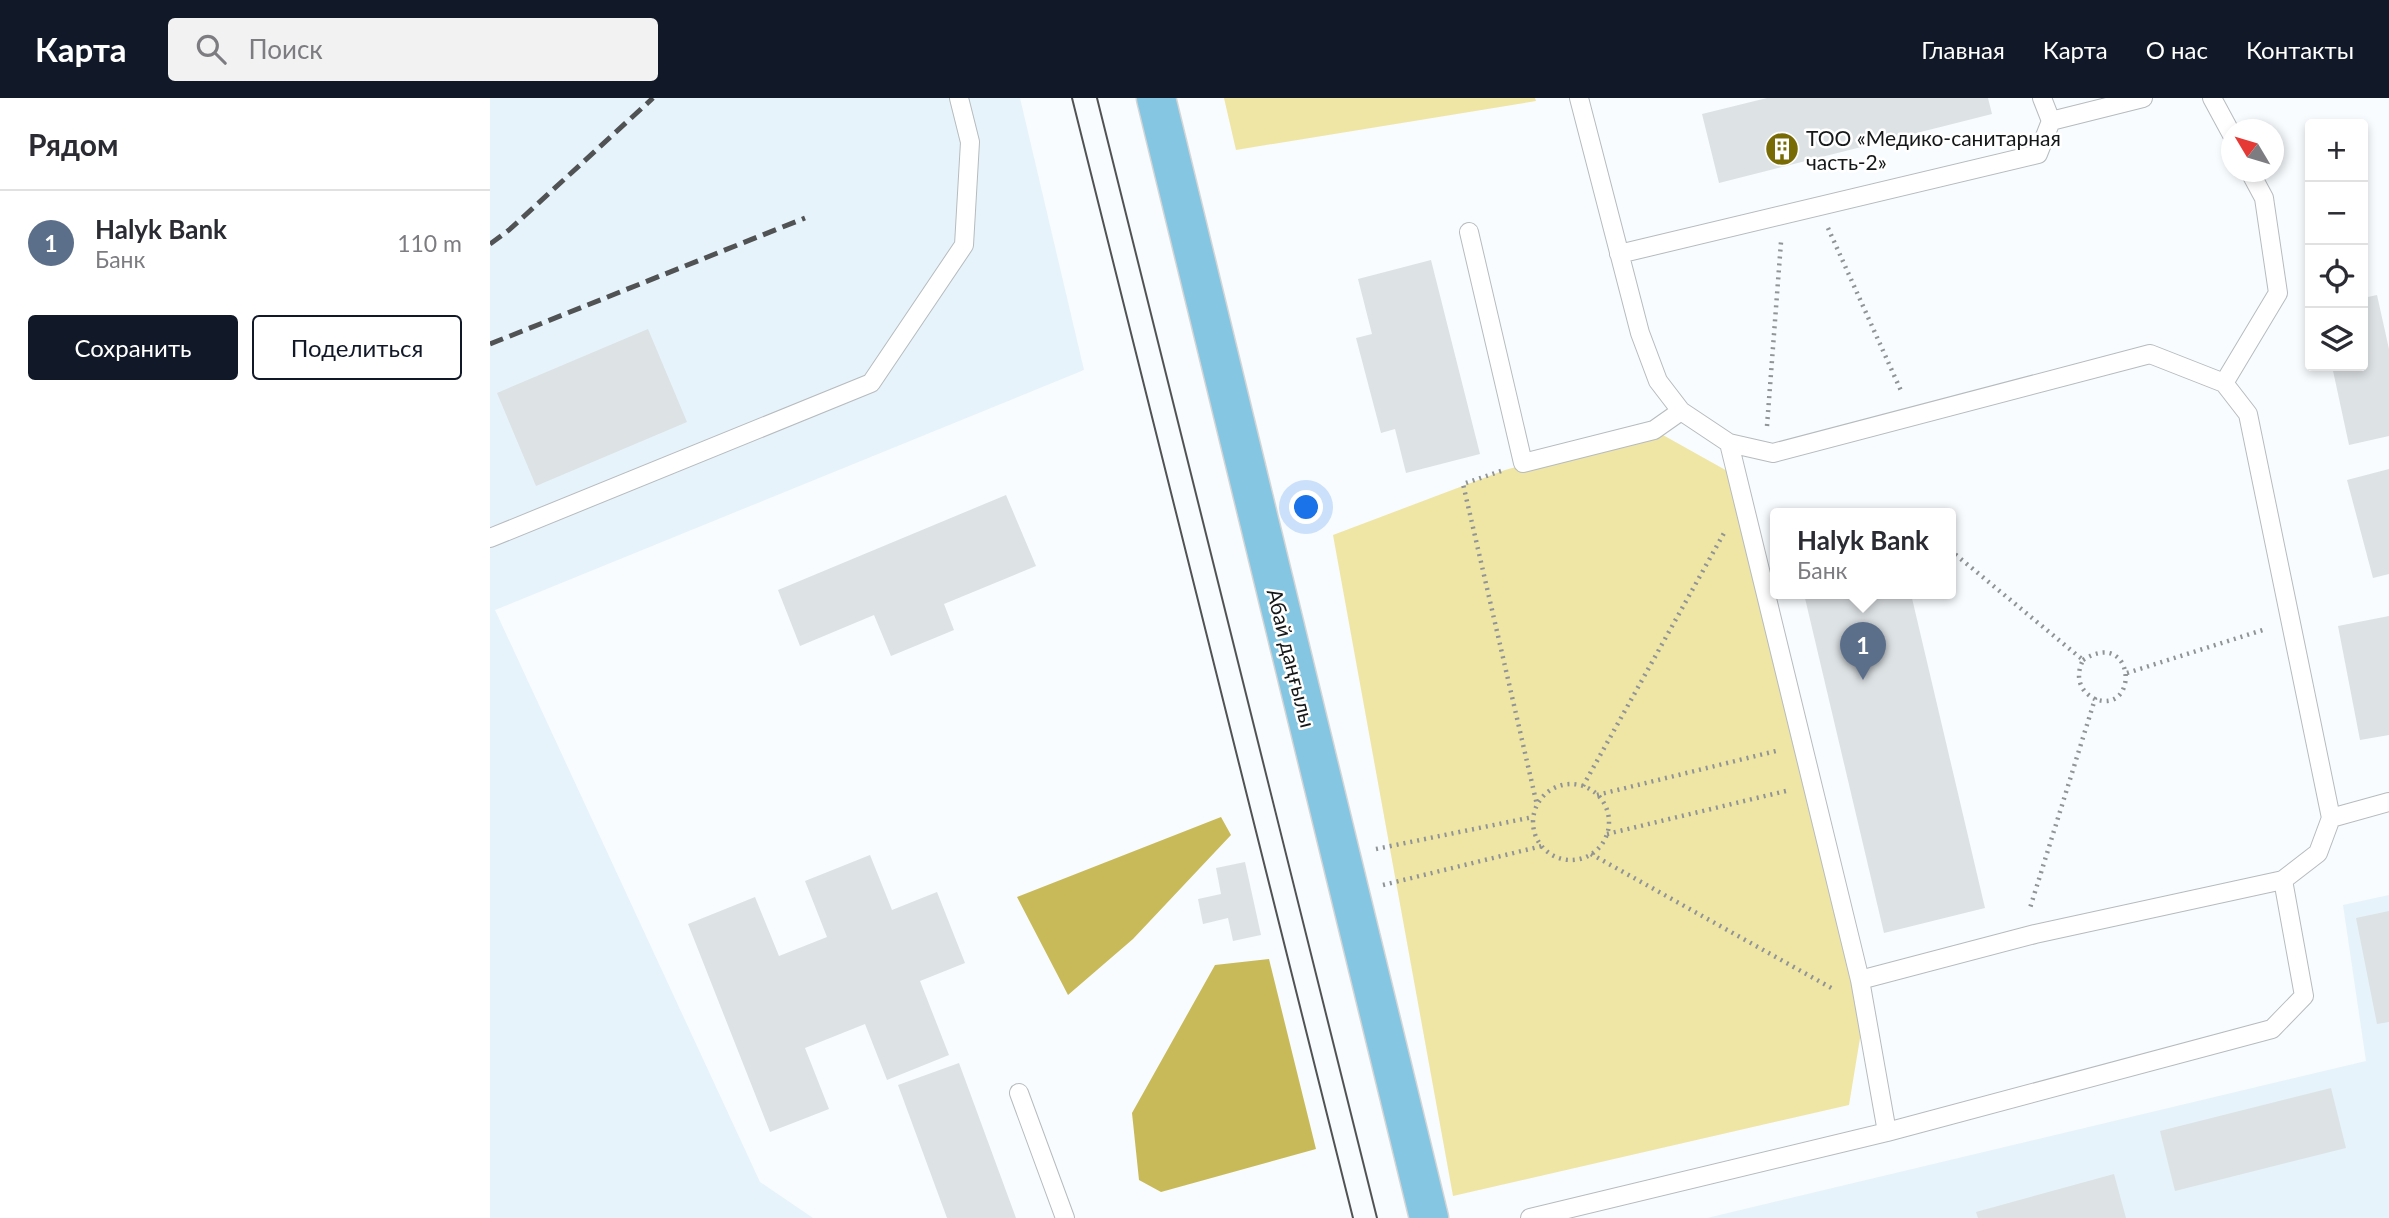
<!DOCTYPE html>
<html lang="ru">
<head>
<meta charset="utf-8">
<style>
	:root { --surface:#fff; --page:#f2f2f3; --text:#2b2b33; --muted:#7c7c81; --line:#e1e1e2; --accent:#111827 }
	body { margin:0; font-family:Lato,sans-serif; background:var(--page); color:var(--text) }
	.controls { position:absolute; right:21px; top:21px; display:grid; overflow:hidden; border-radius:7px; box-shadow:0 4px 10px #0003 }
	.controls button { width:63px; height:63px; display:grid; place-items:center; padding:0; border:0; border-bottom:2px solid var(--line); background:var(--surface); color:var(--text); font:35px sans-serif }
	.compass { position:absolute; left:1731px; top:21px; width:63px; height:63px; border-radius:50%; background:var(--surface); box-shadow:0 4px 10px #0003; rotate:308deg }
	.you { position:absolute; left:817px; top:410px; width:24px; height:24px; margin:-18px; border:5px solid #fff; border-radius:50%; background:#1a73e8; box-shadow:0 0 0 10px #1a73e833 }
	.badge { display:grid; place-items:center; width:46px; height:46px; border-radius:50%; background:var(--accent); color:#fff; font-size:23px; font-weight:700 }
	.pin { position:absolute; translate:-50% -58px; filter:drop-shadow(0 2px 4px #0008) }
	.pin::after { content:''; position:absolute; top:37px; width:24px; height:21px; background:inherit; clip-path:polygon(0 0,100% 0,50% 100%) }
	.popup { position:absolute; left:1280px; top:410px; width:186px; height:91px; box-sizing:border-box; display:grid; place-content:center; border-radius:7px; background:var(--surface); filter:drop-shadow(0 2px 5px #0005); font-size:23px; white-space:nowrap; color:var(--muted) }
	.popup b { font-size:26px; color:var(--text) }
	.popup::after { content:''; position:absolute; left:50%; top:100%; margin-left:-14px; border:14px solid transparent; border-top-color:var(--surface) }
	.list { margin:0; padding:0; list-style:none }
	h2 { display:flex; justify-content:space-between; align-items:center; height:91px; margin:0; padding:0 28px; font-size:30px }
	h2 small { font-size:23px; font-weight:400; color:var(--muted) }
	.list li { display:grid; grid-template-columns:46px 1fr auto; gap:21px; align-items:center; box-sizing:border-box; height:105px; padding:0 28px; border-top:2px solid var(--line) }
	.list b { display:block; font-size:26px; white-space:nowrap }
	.list p { margin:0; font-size:23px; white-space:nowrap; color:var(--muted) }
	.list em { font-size:23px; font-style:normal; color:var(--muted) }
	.actions { display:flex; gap:14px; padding:21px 28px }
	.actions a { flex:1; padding:16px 0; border:2px solid var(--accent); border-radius:7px; text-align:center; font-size:24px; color:var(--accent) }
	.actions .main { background:var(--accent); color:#fff }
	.icon { flex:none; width:38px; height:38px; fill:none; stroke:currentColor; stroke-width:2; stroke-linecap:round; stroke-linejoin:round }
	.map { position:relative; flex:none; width:1899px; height:1120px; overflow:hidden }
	header { display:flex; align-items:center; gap:42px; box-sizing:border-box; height:98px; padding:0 35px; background:var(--accent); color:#fff }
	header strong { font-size:33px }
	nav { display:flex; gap:38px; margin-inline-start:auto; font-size:24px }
	.search { width:490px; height:63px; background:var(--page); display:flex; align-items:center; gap:18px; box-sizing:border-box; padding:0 24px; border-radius:7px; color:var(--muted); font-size:26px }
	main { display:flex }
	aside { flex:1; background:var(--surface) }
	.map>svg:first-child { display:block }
	.built { fill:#e6f3fb }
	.green { fill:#efe6a5 }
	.forest { fill:#c9ba59 }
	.building { fill:#dde2e5 }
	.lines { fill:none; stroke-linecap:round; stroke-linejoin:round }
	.lane-casing { stroke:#b6bbbe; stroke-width:20 }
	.primary-casing { stroke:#d5d5d5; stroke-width:41 }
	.path { stroke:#919496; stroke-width:4.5; stroke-dasharray:2 5; stroke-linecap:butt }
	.lane { stroke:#fff; stroke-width:18 }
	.primary { stroke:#85c6e2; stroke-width:38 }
	.tram { stroke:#505254; stroke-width:2 }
	.rail { stroke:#505254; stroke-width:5; stroke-dasharray:14 7; stroke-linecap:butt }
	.labels { text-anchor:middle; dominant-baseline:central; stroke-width:5; stroke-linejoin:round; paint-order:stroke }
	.poi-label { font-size:21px; fill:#151718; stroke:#fff; text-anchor:start }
	.street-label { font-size:21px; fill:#151718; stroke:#fff }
</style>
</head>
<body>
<header>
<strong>Карта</strong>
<div class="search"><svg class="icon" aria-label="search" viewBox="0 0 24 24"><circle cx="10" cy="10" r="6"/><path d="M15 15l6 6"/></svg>Поиск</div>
<nav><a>Главная</a><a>Карта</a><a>О нас</a><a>Контакты</a></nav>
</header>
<main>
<aside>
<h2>Рядом<small></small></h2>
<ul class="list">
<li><span class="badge" style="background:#5c6f8a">1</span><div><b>Halyk Bank</b><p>Банк</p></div><em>110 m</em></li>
</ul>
<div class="actions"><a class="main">Сохранить</a><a>Поделиться</a></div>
</aside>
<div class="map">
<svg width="1899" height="1120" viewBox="0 0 1899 1120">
	<rect width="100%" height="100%" fill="#f8fcff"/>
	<path class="built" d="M0,0H530L594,272L5,512L270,1084L323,1120H0Z
		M1899,797V1120H1217L1876,963L1853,807Z"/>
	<path class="green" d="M734,0H1045L1046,3L746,52Z
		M1164,332L1248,379L1375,910L1359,1007L963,1098L843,437L1015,372Z"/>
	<path class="forest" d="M731,719L741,737L643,841L578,897L527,799Z
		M779,861L826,1051L671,1094L649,1082L642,1015L725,867Z"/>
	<path class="building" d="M1277,0H1498L1502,16L1229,85L1212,16Z
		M941,162L990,356L916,375L905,331L891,335L866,240L882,236L868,181Z
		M1887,197L1899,251V338L1859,347L1842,268H1873V200Z
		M158,231L197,324L46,388L7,295Z
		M1899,371V476L1883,480L1857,382Z
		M516,397L546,468L454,506L464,532L401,558L384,517L310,548L288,492Z
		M1314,496H1421L1495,810L1394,835Z
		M1899,518V637L1870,642L1848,528Z
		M380,757L402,812L447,794L475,865L430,883L459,957L397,982L375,926L315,950L339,1011L280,1034L198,826L265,799L289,858L337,839L315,783Z
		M755,764L771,837L743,843L738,820L713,826L708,801L731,796L726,770Z
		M1899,813V924L1887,926L1866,820Z
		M469,965L526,1120H457L408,987Z
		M1841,990L1856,1050L1685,1093L1670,1033Z
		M1624,1076L1636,1120H1488L1486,1114Z"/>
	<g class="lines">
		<g class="lane-casing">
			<path id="lane" d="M1552,0L1561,23
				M1722,0L1742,37
				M979,134L1033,365L1164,332L1191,313
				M1129,156L1548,56L1561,23L1653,0
				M1734,285L1788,195L1774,100L1760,74
				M1239,345L1370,882
				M0,440L381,285L474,147L480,44L469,0
				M1841,720L1899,704
				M529,995L575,1120
				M1397,1034L1370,882L1545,836L1793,782
				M1040,1120L1397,1034L1782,931L1814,898L1793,782L1828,755L1841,720L1758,316L1734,285L1660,256L1283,355L1239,345L1191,313L1168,283L1150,235L1089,0"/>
		</g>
		<g class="primary-casing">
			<path id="primary" d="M666,0L939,1120"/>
		</g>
		<path class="path" d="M1338,130L1412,295
			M1277,328L1291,144
			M1011,373L973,386L1047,707
			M1460,452L1593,562C1585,578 1589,593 1605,601L1540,810
			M1593,562C1645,529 1650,617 1605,601
			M1637,575L1776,531
			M1043 724a38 38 0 1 1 76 0a38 38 0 1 1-76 0Z
			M1093,688L1234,435
			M1107,697L1290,652
			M1117,736L1300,692
			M886,751L1043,719
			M1101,756L1345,892
			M893,787L1052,748"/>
		<use href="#lane" class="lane"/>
		<use href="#primary" class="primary"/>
		<path class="tram" d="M582,0L863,1120
			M607,0L887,1120"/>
		<path class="rail" d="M0,146L19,132L163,0
			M0,246L315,120"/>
	</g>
	<defs>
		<g id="building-disc" transform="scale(1.75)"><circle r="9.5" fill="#786b05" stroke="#fff"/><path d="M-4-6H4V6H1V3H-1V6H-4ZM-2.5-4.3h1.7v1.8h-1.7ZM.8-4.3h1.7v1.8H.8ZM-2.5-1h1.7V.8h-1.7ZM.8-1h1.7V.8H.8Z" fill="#fff"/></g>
	</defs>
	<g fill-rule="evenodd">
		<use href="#building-disc" x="1292" y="51"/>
	</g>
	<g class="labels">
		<g class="poi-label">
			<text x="1316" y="39">ТОО «Медико-санитарная<tspan x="1316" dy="24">часть-2»</tspan></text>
		</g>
		<g class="street-label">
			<text transform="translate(802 560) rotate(76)">Абай даңғылы</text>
		</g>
	</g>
</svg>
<div class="controls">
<button>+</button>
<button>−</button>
<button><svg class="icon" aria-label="locate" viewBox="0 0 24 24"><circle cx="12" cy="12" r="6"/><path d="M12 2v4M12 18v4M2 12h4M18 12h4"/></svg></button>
<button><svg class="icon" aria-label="layers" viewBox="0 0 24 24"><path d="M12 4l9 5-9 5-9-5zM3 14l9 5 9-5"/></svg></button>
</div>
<svg class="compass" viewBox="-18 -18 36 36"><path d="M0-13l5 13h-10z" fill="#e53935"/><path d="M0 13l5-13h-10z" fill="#7c7c81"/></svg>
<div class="you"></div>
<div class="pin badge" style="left:1373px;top:582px;background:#5c6f8a">1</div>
<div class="popup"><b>Halyk Bank</b>Банк</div>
</div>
</main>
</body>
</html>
